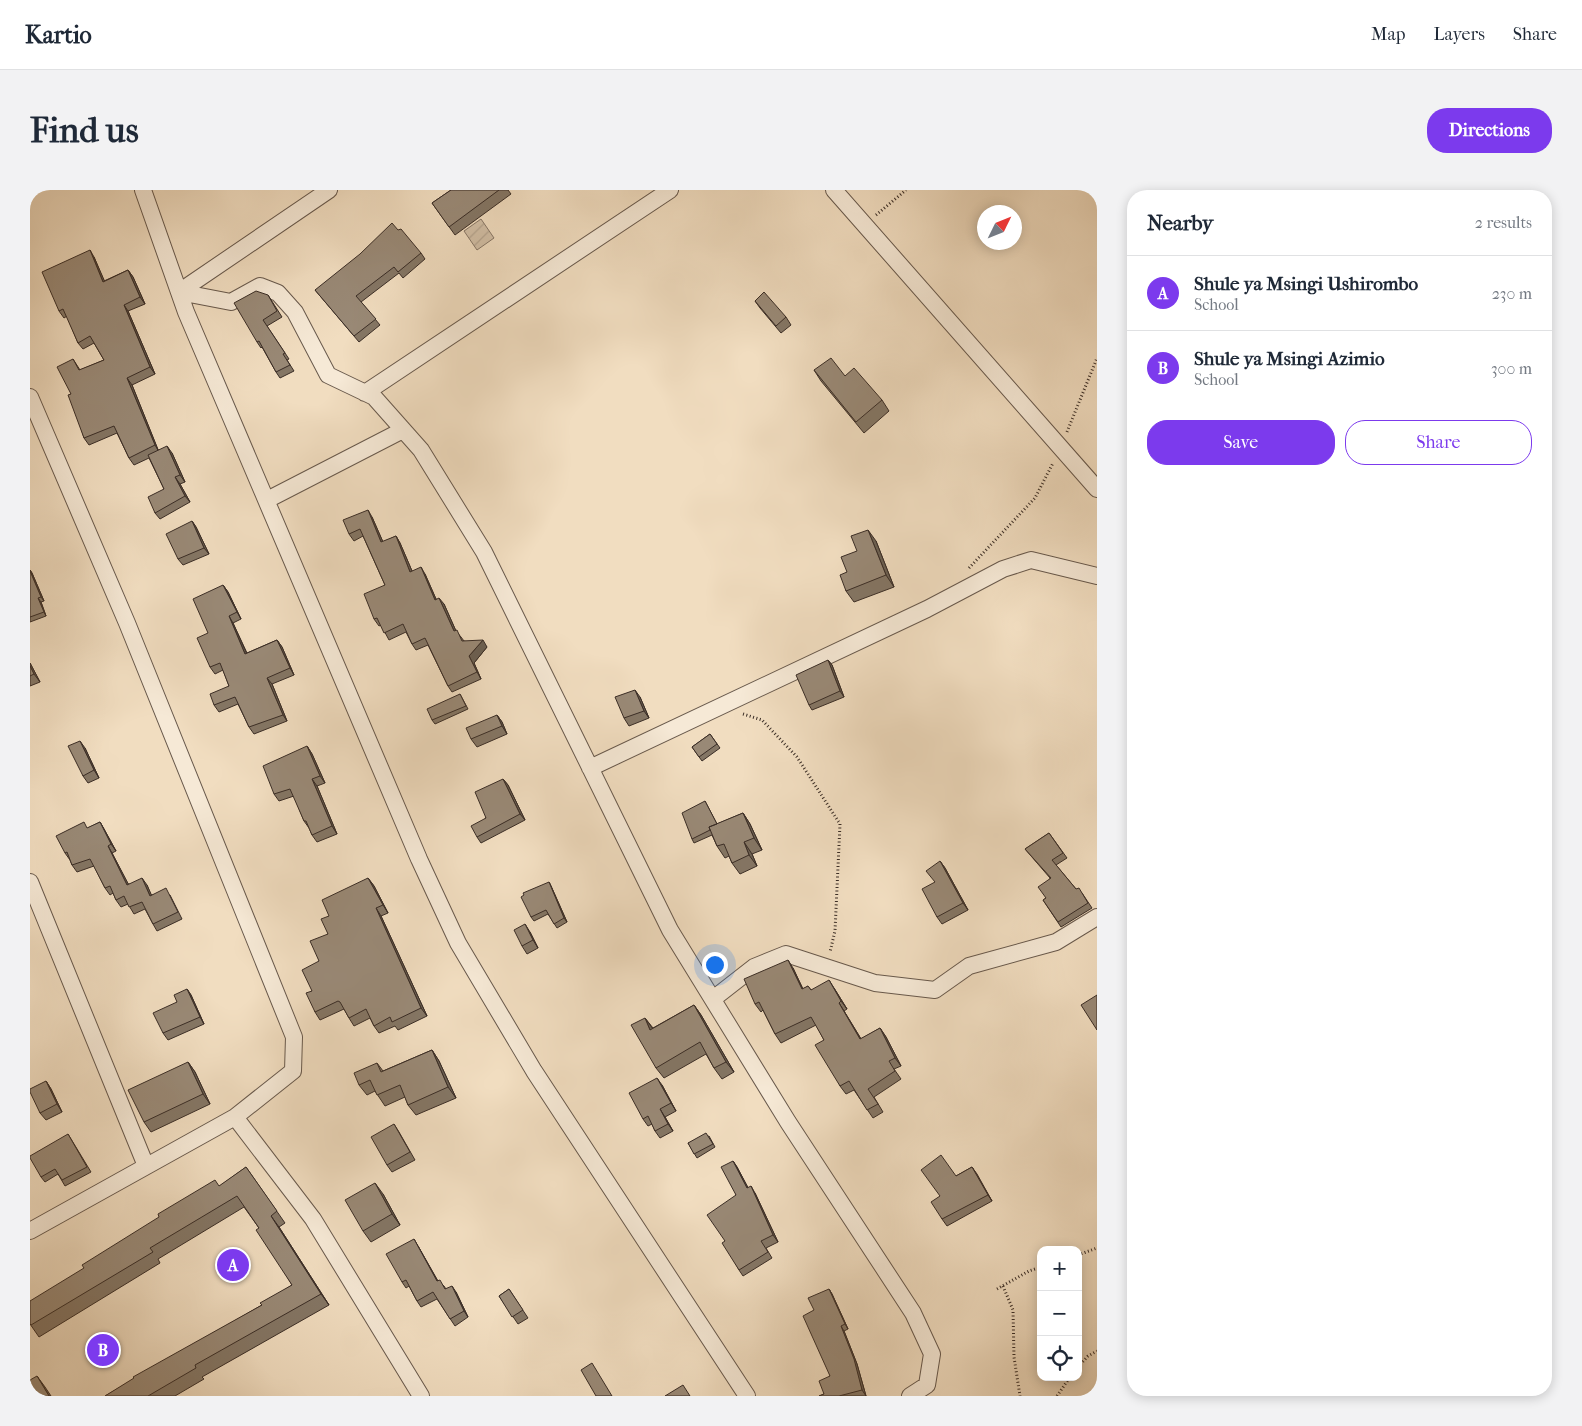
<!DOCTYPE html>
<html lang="en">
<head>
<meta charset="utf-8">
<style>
	:root { --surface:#fff; --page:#f2f2f3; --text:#1f2937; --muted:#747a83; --line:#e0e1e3; --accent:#7c3aed }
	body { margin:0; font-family:"IM FELL French Canon",serif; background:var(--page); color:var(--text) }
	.controls { position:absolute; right:15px; bottom:15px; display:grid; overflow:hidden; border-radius:10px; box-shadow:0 2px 12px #0003 }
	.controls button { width:45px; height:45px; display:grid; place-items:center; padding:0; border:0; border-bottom:1px solid var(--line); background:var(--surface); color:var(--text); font:25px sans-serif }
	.compass { position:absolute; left:947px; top:15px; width:45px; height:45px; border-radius:50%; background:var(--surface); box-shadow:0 2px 12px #0003; rotate:47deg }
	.you { position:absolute; left:684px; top:774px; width:18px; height:18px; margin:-12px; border:4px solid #fff; border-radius:50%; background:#1a73e8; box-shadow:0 0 0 8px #1a73e833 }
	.badge { display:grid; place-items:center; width:32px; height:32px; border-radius:50%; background:var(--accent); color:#fff; font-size:16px; font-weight:700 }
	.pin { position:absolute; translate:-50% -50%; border:2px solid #fff; box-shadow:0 1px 5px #0006 }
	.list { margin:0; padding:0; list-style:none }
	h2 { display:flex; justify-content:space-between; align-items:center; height:65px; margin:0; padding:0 20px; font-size:21px }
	h2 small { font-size:16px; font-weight:400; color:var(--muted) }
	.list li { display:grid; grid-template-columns:32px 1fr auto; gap:15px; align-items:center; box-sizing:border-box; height:75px; padding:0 20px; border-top:1px solid var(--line) }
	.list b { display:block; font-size:19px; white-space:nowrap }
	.list p { margin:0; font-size:16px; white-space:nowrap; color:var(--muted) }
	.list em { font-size:16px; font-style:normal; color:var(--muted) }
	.actions { display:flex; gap:10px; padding:15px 20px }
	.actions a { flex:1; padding:11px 0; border:1px solid var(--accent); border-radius:20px; text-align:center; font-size:18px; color:var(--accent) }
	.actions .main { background:var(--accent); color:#fff }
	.icon { flex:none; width:28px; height:28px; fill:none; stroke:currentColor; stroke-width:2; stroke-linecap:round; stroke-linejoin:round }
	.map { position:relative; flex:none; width:1067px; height:1206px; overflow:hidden; border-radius:20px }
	header { display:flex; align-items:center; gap:30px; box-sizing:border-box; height:70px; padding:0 25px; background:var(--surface); border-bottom:1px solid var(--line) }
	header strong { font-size:24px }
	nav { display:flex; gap:28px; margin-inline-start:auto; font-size:18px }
	.intro { display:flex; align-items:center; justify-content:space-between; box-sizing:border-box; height:120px; padding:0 30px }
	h1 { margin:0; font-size:35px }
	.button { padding:12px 22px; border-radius:20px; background:var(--accent); color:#fff; font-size:18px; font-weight:700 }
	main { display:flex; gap:30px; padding:0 30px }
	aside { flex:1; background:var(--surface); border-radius:20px; box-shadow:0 2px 12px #0003 }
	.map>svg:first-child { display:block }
	.garden { fill:url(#garden-furrows); stroke:#867666 }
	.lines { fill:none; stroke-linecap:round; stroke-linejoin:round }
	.minor-casing { stroke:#68594c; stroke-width:18 }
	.path { stroke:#3a2d26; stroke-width:3; stroke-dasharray:1 2.5; stroke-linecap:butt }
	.minor { stroke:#f6e9d6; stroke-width:16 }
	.wall { fill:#847665; stroke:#3a2d26 }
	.shaded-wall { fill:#6b6053; stroke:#3a2d26 }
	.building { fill:#998976; stroke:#3a2d26 }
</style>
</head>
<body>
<header>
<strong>Kartio</strong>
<nav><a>Map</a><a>Layers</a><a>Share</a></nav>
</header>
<div class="intro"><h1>Find us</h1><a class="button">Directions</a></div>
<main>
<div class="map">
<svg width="1067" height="1206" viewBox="0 0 1067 1206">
	<defs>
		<pattern id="garden-furrows" width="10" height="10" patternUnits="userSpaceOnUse" patternTransform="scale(1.25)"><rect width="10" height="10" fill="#d2bfa6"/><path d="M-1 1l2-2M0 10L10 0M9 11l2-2" fill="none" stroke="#b5a48f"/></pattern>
	</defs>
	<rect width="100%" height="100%" fill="#f1ddc0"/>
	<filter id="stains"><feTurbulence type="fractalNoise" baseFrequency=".004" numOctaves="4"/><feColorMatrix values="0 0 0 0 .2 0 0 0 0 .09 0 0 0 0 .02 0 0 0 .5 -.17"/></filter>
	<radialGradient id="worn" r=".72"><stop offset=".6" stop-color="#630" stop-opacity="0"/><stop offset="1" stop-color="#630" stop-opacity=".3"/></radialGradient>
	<path class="garden" d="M451,29L464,48L447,60L434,41Z"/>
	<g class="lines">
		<g class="minor-casing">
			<path id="minor" d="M113,0L156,122L389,669L428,753L504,881L717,1206
				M804,0L1067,299
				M149,102L201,112L230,96L248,103L265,122L298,185L344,207L391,260L454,362L640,740L758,932L883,1123L902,1164L897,1195L880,1206
				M149,102L299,0
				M335,203L640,0
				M0,207L97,433L264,847L263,881L205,927L0,1041
				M237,310L373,240
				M560,578L897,419L973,379L1001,370L1067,386
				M0,692L116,976
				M683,809L724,777L756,764L845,793L905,800L939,776L1026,752L1067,727
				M205,927L283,1029L391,1206"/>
		</g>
		<path class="path" d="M846,25L876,0
			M1037,242L1067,168
			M939,378L1005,308L1023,273
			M713,524L732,530L767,567L810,634L805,741L800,762
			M1048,1065L1067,1058
			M973,1096L983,1120L984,1167L990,1206
			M967,1099L999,1081L1011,1077
			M1048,1177L1058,1166L1067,1161
			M1027,1206L1040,1187"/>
		<use href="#minor" class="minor"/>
	</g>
	<path class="wall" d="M421,0H478L481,4L425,45L402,13Z
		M391,63L395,69L373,88L369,83L331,112L350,135L329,152L285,100Z
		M64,67L74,91L98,80L103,87L115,114L98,121L125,184L102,195L128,260L142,263L155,292L150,294L160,312L130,329L125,323L134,299L119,268L104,275L99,268L87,243L59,255L54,248L41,204L43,169L50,180L74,170L64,153L53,159L48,153L37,126L34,128L29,121Z
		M238,105L252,127L237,136L259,169L257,170L264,181L250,188L246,182L232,157L231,158L227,152Z
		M725,111L756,127L761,135L751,143L730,118Z
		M784,180L852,210L859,221L834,243L791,191Z
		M342,327L353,352L366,346L370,353L382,381L395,384L406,409L414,414L426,441L431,447L434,451L457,457L444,473L451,489L422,502L418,496L398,455L386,460L382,454L376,442L359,450L351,435L349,436L344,429L355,395L333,346L324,351L319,344Z
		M162,331L166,337L179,364L153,375L148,369Z
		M846,351L864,397L824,412L816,401L817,382Z
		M0,380L2,383L14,411L11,412L16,426L0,432Z
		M193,395L198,402L211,429L203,433L217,463L247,450L252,457L264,485L242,494L257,531L224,544L219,537L208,514L189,522L184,515L199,496L193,480L185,484L180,477Z
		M798,470L802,475L814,507L782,520L779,515Z
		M0,473L10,492L0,496Z
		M430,504L438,519L405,534L402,530Z
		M610,507L619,528L599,536L594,528Z
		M467,525L472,532L477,544L447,557L441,549Z
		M680,544L690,558L672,571L662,557Z
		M277,556L282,564L295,593L287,596L307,644L287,652L282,645L279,638L274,631L264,606L249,611L244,604Z
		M55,558L69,588L58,593L53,586Z
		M473,589L478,595L495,630L451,653L447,647Z
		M675,611L687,634L713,623L720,634L732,660L722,664L727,676L710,684L702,673L699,666L695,668L687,656L682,645L664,653L662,649Z
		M70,632L74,639L86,661L82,663L98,694L117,695L121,705H140L152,729L127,741L123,734L115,719L104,724L98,714L91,717L86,710L83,703L80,705L75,698L64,676L47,682L42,675L40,670L35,663L58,638Z
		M1019,643L1037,668L1026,675L1046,699L1052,703L1062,718L1031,737L1013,710L1016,708L1020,688L995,659Z
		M910,671L915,678L938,720L912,734L907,727L905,693Z
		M338,688L344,696L358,723L351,726L397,826L368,840L365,836L349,843L344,836L340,828L324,836L319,828L314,819L290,830L285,822L282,801L289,771L298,744L299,726Z
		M519,692L521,696L537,732L527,738L518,724L504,731L501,727Z
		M500,742L508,758L497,764L492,756Z
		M763,778L773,799L778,796L781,800L804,798L817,819L814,821L831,849L850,838L856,847L871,876L864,879L871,889L844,907L853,922L843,928L824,900L816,904L810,896L794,850L786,835L751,853L745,844L733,820L731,822L725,814Z
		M157,799L161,805L174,834L138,850L133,843L147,812Z
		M664,815L671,825L704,882L692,889L684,878L676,864L634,888L626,878L615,828L623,838Z
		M402,860L409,871L426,908L386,925L378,915L375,907L355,916L345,901L337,905L329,895L347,873L353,881Z
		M158,872L165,882L180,914L121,942L114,932Z
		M16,891L21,899L32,922L16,930L10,923Z
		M632,895L646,921L635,927L643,941L630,948L625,941L622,934L618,936L613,929Z
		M364,934L369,942L385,970L362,982L357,975Z
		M38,944L61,982L35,996L28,984L15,992L11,987Z
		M679,946L685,957L667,968L658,953Z
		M703,971L707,977L718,998L725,1003L748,1052L736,1058L742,1068L713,1086L709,1080L695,1051L706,1005Z
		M216,977L255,1033L249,1037L299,1115L172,1187L174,1189L145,1206H75L232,1115L262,1095L229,1038L214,1017L128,1069L130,1073L9,1147L0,1134Z
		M942,977L962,1011L917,1036L912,1029L910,1006L926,986Z
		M353,1004L370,1035L341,1052L333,1041Z
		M388,1056L408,1091L414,1096L416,1099L426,1102L438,1127L425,1136L407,1109L391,1117L387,1111L379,1096L376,1098L372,1092Z
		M479,1099L498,1128L488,1134L469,1106Z
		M799,1099L802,1104L818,1139L814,1141L827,1174L836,1206H789L794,1204L800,1186Z"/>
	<path class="shaded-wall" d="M60,60L64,67L78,99L73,92Z
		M98,80L103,87L115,114L110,107Z
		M94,115L98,121L125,184L120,177Z
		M97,188L102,195L129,262L125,255Z
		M137,256L142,263L155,292L150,285Z
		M145,287L150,294L160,312L155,306Z
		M338,320L342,327L356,359L351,352Z
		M162,331L166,337L179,364L174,358Z
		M838,340L846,351L864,397L856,385Z
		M366,346L370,353L385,388L380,382Z
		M391,377L395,384L409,416L405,410Z
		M0,380L2,383L14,411L11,407Z
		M193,395L198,402L211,429L207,422Z
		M8,408L11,412L16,426L14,422Z
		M409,408L414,414L429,448L424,441Z
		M199,426L203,433L220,471L215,464Z
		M247,450L252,457L264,485L260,478Z
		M453,450L457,457L444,473L451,489L447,482L439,466Z
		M798,470L802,475L814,507L810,501Z
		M0,473L10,492L4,484L0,476Z
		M237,488L242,494L257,531L253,525Z
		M605,500L610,507L619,528L614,521Z
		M467,525L472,532L477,544L472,536Z
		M50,551L55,558L69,588L64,580Z
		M277,556L282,564L295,593L290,586Z
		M282,589L287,596L307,644L302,636Z
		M473,589L478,595L495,630L490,624Z
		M713,623L720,634L732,660L724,648Z
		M70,632L74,639L86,661L81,654Z
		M714,652L722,664L727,676L719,665Z
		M78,656L82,663L102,701L97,695Z
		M910,671L915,678L938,720L933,713Z
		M112,688L117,695L125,713L120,706Z
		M338,688L344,696L358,723L353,715Z
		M519,692L521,696L537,732L534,728Z
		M346,718L351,726L397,826L391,818Z
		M495,734L500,742L508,758L503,750Z
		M758,770L763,778L777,808L772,799Z
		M799,790L804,798L817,819L811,811Z
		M157,799L161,805L174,834L170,827Z
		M809,813L814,821L836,857L830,849Z
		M664,815L671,825L704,882L696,872Z
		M615,828L623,839L620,840Z
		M850,838L856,847L871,876L865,868Z
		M402,860L409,871L426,908L418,897Z
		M158,872L165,882L180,914L173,904Z
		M627,888L632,895L646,921L641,913Z
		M16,891L21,899L32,922L27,914Z
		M630,919L635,927L643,941L638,934Z
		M703,971L707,977L722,1005L717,998Z
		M942,977L947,984L962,1011L958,1005Z
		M345,993L353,1004L370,1035L362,1024Z
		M721,996L725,1003L748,1052L743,1045Z
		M241,1026L249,1037L299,1115L291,1104Z
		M384,1049L388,1056L411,1097L407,1091Z
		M422,1096L426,1102L438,1127L434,1121Z
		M799,1099L802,1104L818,1139L815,1134Z
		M811,1136L814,1141L827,1174L836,1206L832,1200Z
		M7,1186L15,1197L21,1206H19Z"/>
	<path class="building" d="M421,0H469L419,37L402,13Z
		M362,33L368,40L371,39L391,63L368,82L364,77L326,106L346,129L324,146L285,100L330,64Z
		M60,60L73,92L98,80L110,107L94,115L120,177L97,188L125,255L99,268L84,236L54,248L38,205L41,204L27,177L43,169L49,180L74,170L60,146L48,153L33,119L29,121L12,82Z
		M226,101L238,105L247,121L233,130L255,163L253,164L260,175L246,182L229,151L227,152L204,113Z
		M734,102L756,127L746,136L725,111Z
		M801,168L815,186L824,178L852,210L826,232L784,180Z
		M137,256L150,285L145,287L155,306L125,323L118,307L134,299L118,265Z
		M338,320L351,352L366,346L380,382L391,377L405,410L409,408L424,441L427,440L432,451L453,450L439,466L447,482L418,496L395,448L382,454L373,434L354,443L347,428L344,429L334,404L355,395L330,339L319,344L313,330Z
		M162,331L174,358L148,369L136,344Z
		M838,340L856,385L816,401L810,385L817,382L811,367L827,361L821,346Z
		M0,381L11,407L8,408L14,422L0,427Z
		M193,395L207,422L199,426L215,464L247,450L260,478L237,488L253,525L219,537L205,507L184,515L180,504L199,496L190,473L180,477L167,448L178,443L163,409Z
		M798,470L810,501L779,515L766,485Z
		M0,476L4,484L0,486Z
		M605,500L614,521L594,528L585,507Z
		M430,504L436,516L402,530L397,519Z
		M467,525L472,536L441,549L436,538Z
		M680,544L687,554L669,567L662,557Z
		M50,551L64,580L53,586L38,556Z
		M277,556L290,586L282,589L302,636L282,645L276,631H274L260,599L244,604L233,576Z
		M473,589L490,624L447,647L441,636L456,628L445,602Z
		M675,611L687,634L679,637L680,640L662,649L652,623Z
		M713,623L724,648L714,652L719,665L702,673L694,654L687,656L679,637Z
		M54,632L57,638L70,632L81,654L78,656L97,695L112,688L120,706L136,698L148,722L123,734L112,712L99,717L94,706L86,710L80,696L75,698L60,669L42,675L37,662L35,663L26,646Z
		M1019,643L1033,663L1022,670L1046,699L1049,698L1058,713L1028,732L1013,710L1016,708L1008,697L1021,688L995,659Z
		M910,671L933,713L907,727L892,699L905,692L896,681Z
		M338,688L353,715L346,718L391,818L362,832L360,827L344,836L336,819L319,828L310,812L308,811L285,822L276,803L282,801L272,780L289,771L280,751L298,744L291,729L299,726L292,710Z
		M519,692L534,728L524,734L516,720L501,727L491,707L494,705L493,703Z
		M495,734L503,750L492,756L484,740Z
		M758,770L772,799L778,796L781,800L799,790L811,811L809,813L830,849L850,838L865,868L859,871L865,881L838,899L848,914L837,920L819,891L810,896L785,855L794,850L781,827L745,844L729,812L725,814L714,789Z
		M157,799L170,827L133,843L123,823L147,812L144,805Z
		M1067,805V840L1051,815Z
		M664,815L696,872L684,878L670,852L626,878L601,835L615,828L620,840Z
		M402,860L418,897L378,915L370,895L347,905L340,890L329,895L324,883L347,873L351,882Z
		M158,872L173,904L114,932L98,900Z
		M627,888L641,913L630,919L638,934L625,941L618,926L613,929L599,903Z
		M16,891L27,914L10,923L0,902V899Z
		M364,934L380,962L357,975L341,947Z
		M676,943L683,954L664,964L658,953Z
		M38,944L57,977L32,990L25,979L11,987L0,968V966Z
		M911,965L926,986L942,977L958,1005L912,1029L901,1012L910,1006L891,980Z
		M703,971L717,998L721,996L743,1045L731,1051L738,1062L709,1080L692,1053L695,1051L677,1025L706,1005L691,977Z
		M216,977L247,1021L241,1026L291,1104L165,1175L166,1178L118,1206H75L104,1188L103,1187L232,1115L230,1113L262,1095L226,1040L229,1038L207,1006L120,1058L123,1062L1,1135L0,1134V1111L54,1078L52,1075L129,1027L128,1024L185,990L189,996Z
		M345,993L362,1024L333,1041L315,1010Z
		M384,1049L407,1091L410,1090L415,1099L422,1096L434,1121L420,1129L403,1102L387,1111L376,1090L372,1092L356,1064Z
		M479,1099L493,1120L482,1127L469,1106Z
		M799,1099L815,1134L811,1136L824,1169L832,1200L809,1206H789L794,1204L789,1191L800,1186L773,1126L784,1120L778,1108Z
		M562,1173L582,1206H566L551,1180Z
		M7,1186L19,1206H0V1190Z
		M653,1195L660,1206H635Z"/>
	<rect width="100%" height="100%" filter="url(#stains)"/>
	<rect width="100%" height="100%" fill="url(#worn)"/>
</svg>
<div class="controls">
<button>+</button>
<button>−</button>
<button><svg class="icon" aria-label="locate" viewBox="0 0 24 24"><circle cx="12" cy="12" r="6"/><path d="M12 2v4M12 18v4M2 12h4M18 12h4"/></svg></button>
</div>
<svg class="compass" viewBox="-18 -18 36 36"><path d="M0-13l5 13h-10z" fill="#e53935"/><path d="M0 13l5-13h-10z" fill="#747a83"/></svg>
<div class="you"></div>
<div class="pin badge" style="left:203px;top:1075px">A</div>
<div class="pin badge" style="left:73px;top:1160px">B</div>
</div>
<aside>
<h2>Nearby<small>2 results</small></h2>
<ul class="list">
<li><span class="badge">A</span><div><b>Shule ya Msingi Ushirombo</b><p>School</p></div><em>230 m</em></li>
<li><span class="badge">B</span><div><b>Shule ya Msingi Azimio</b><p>School</p></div><em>300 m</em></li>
</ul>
<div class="actions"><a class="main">Save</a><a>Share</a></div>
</aside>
</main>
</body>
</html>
